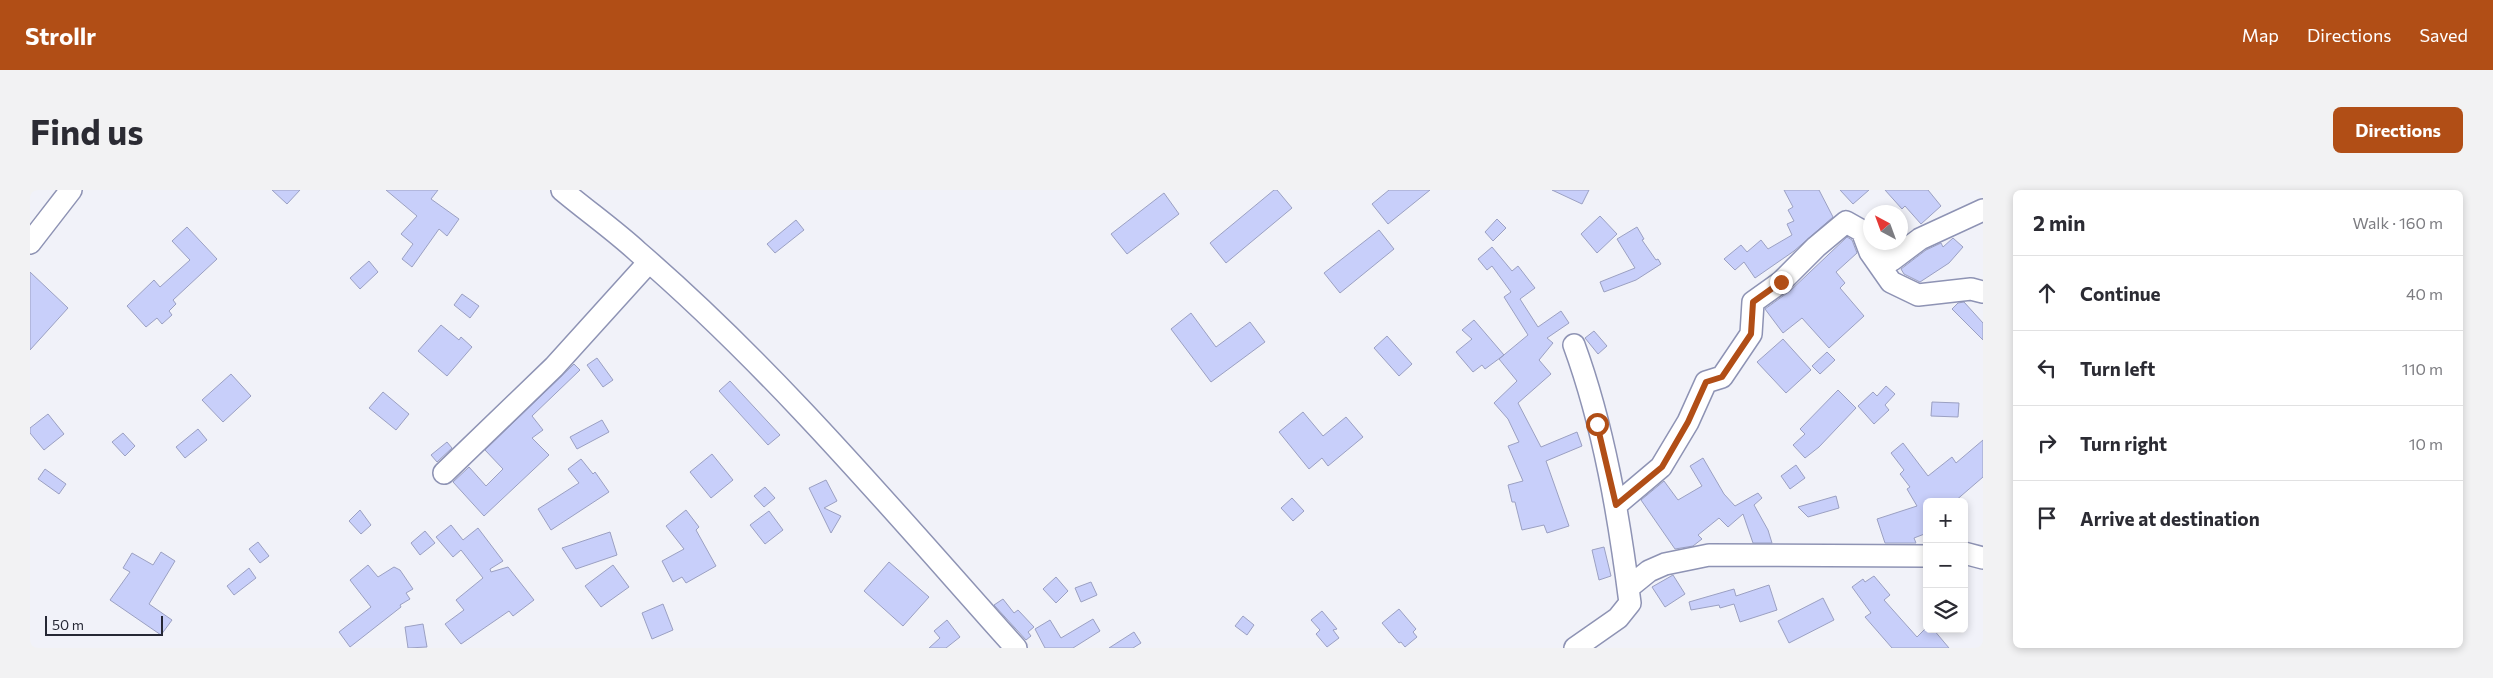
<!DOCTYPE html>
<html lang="en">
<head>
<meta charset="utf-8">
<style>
	:root { --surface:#fff; --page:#f2f2f3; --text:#2b2b33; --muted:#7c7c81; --line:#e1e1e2; --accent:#b14e16 }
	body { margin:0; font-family:Commissioner,sans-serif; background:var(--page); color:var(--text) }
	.controls { position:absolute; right:15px; bottom:15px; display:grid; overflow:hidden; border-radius:8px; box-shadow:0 2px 8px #0003 }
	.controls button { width:45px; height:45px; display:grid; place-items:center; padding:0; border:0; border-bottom:1px solid var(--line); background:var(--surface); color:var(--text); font:25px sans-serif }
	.compass { position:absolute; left:1833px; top:15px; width:45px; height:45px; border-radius:50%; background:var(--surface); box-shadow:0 2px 8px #0003; rotate:319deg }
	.scale { position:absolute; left:15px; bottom:12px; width:118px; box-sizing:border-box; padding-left:5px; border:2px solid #262835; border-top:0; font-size:14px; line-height:18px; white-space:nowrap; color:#262835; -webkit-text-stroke:4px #f1f2f9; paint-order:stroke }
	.stop { position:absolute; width:15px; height:15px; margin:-11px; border:4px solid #b14e16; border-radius:50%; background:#fff }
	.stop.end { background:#b14e16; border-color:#fff; box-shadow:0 1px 5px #0008 }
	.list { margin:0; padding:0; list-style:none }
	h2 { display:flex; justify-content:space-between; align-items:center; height:65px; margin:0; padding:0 20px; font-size:21px }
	h2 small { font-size:16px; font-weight:400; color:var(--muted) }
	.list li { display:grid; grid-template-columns:32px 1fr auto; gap:15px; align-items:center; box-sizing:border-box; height:75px; padding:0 20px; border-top:1px solid var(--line) }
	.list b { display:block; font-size:19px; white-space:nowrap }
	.list em { font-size:16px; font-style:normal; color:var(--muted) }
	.icon { flex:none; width:28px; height:28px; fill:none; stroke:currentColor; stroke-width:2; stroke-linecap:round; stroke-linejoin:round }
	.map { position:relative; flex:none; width:1953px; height:458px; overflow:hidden; border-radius:8px }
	header { display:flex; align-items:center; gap:30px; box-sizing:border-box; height:70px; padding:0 25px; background:var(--accent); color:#fff }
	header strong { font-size:24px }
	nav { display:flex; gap:28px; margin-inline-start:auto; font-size:18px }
	.intro { display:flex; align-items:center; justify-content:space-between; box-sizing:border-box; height:120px; padding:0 30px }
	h1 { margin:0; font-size:35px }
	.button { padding:12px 22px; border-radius:8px; background:var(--accent); color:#fff; font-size:18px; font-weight:700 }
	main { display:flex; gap:30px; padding:0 30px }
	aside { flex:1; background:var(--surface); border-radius:8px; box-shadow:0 2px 8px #0003 }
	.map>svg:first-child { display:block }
	.building { fill:#c8cffa; stroke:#9ba0c2 }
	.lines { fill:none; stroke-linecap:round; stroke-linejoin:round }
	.minor-casing { stroke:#8e93b4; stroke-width:24 }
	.minor { stroke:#fff; stroke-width:21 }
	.route { stroke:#b14e16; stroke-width:6 }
</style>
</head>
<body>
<header>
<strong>Strollr</strong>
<nav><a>Map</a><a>Directions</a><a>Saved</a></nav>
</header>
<div class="intro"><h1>Find us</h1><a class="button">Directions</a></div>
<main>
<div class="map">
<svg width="1953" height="458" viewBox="0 0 1953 458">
	<rect width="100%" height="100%" fill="#f1f2f9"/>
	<path class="building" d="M242,0H270L257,14Z
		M356,0H408L401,9L429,29L417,46L409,39L382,77L372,69L383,54L371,44L387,26Z
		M1244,0H1247L1262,18L1196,73L1180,53Z
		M1359,0H1400L1358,34L1342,14Z
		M1522,0H1559L1552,14Z
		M1754,0H1789L1803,27L1764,61L1725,88L1714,72L1705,80L1694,69L1711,55L1717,62L1731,50L1738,59L1762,45L1757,34L1764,31L1758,20L1763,17Z
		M1810,0H1839L1823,14Z
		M1855,0H1898L1911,16L1891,34L1875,16L1872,19Z
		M1134,3L1149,24L1097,64L1081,44Z
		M1570,26L1587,44L1567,63L1551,44Z
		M1467,29L1476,38L1463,51L1455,42Z
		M766,30L774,40L745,63L737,54Z
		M157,37L187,69L143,110L146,114L139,121L142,125L132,134L127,128L116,137L97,116L124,90L130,97L160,70L142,51Z
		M1607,37L1614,49L1612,50L1626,70L1628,69L1631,74L1606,90L1574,102L1570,92L1605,78L1587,49Z
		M1349,40L1364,59L1310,103L1294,83Z
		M1817,47L1822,50L1827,63L1806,82L1815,93L1810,98L1834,126L1799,158L1772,128L1753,143L1735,119L1760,101Z
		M1923,48L1933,57L1919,73L1890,92L1874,84L1871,79L1896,60L1911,53L1913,57Z
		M1462,57L1482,81L1488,76L1505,98L1490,109L1508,137L1531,121L1539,133L1517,148L1523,153L1509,170L1521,184L1488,213L1511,257L1547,242L1552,256L1516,271L1539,336L1517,343L1514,335L1492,340L1485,312H1482L1478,295L1493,291L1478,256L1489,252L1478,229L1464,213L1487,191L1469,169L1498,145L1474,107L1481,102L1462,76L1457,80L1448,69Z
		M339,71L348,82L330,99L320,88Z
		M0,82L38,118L0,160Z
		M432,104L449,116L440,128L424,115Z
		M1934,112L1953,133V150L1922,119L1928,113Z
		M1161,123L1186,157L1220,132L1235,152L1181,192L1141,139Z
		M1444,130L1474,165L1455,179L1452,175L1443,182L1426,162L1442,149L1432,140Z
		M411,135L429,150L431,147L442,157L417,186L388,161Z
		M1564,141L1577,156L1568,164L1555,148Z
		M1357,146L1382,174L1369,186L1344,158Z
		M1753,149L1781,180L1756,203L1727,172Z
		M1797,162L1805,170L1790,184L1782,176Z
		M567,168L583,190L573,197L557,175Z
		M544,174L550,180L502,226L513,240L502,248L519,265L454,326L423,292L439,277L456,296L473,279L455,260Z
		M201,184L221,206L193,232L172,210Z
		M700,191L750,245L738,255L689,201Z
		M1856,196L1865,204L1855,215L1859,220L1844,234L1828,216L1843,202L1847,206Z
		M1808,200L1826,218L1789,257L1775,268L1763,255L1775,244L1770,239Z
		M353,202L379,224L366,240L339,218Z
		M1902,212L1929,213L1928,227L1901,226Z
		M1273,222L1293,246L1316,227L1333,247L1298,276L1292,268L1279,279L1249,242Z
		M18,224L34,244L14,260L0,243V238Z
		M572,230L579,242L547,259L540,247Z
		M168,239L177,250L155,268L146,257Z
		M93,243L105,256L95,266L82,252Z
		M1953,250V287L1924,312H1897V343L1884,348L1886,353H1855L1847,329L1887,316L1877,299L1880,297L1870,284L1874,280L1861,263L1873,253L1898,286L1922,267L1926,273Z
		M417,252L422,258L407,272L401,265Z
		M682,264L703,290L681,308L660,282Z
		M1673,268L1694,304L1705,316L1728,303L1732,308L1724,315L1738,340L1742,353H1723L1713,324L1698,337L1689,328L1668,345L1672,349L1663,356L1645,359L1611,310L1634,291L1648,310L1672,296L1660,276Z
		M551,269L563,284L565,282L579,302L521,340L508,319L549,293L538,279Z
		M1766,275L1775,288L1760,299L1751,286Z
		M15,279L36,294L29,304L8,289Z
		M796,290L807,311L794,318L811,326L801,343L779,298Z
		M735,297L745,308L734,317L724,306Z
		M1806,306L1809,318L1778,327L1768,317Z
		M1262,308L1274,321L1263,331L1251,318Z
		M330,320L341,335L331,344L319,331Z
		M656,320L669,337L666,340L686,376L656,393L652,387L643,392L632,371L654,359L636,336Z
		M739,321L753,340L735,354L720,335Z
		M421,335L433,350L448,338L473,371L460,379L461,382L478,377L504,410L483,426L479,421L431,454L415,434L434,420L426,410L453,388L431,360L423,367L406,347Z
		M395,341L405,353L390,365L381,353Z
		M580,342L587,365L546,379L532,358Z
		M228,352L239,366L230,373L219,359Z
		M1574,357L1581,386L1569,390L1562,360Z
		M131,362L145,371L119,414L142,430L131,445L80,410L100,382L93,378L102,363L123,375Z
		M859,372L899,407L873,436L834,401Z
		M338,375L348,387L364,377L370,380L383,399L376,403L380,409L370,415L371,417L320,457L309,442L341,417L320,390Z
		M583,375L599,397L571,417L555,396Z
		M219,378L226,388L204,405L197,396Z
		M1643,385L1655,404L1635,417L1622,397Z
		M1844,386L1860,405L1854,410L1887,447L1895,439H1903L1919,458H1862L1835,427L1841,423L1822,397L1833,389L1835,392Z
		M1026,387L1038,401L1026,413L1013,399Z
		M1061,392L1067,405L1051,412L1045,398Z
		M1739,395L1747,420L1710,432L1704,414L1690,418L1689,415L1661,420L1659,412L1704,399L1706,406Z
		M1793,408L1804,430L1759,453L1748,431Z
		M973,409L984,423L988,420L1004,437L998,442L1001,446L996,450L964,415Z
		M633,414L643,440L622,449L612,423Z
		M1369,419L1386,439L1383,442L1387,447L1375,457L1371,452L1369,453L1352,433Z
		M1292,421L1307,439L1303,440L1309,448L1297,457L1286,444L1290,440L1281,430Z
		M1213,426L1224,435L1217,445L1205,436Z
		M1063,429L1070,441L1043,458H1015L1005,439L1020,430L1031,448Z
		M917,430L930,447L916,458H899L910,448L904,441Z
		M393,434L397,457L378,458L375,437Z
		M1104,442L1111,453L1103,458H1079Z"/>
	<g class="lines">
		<g class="minor-casing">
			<path id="minor" d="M532,0C557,21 584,40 608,62C746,181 865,323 986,458
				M0,53L41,0
				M1840,62L1861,92L1888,105L1941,99L1953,102
				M1544,155C1574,237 1589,327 1600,413L1588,428L1545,458
				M414,283L524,177L619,72
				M1586,315L1631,277L1658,232L1676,192L1692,187L1721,144L1723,112L1751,92L1786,57L1816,32L1832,41L1840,62L1862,70L1890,49L1953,20
				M1934,363L1953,368
				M1598,398L1619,381L1635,374L1679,365L1897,366"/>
		</g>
		<use href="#minor" class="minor"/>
	</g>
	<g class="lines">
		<path class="route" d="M1567,234L1586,315L1632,277L1658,232L1676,192L1692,187L1721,144L1723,112L1751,92"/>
	</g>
</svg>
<div class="controls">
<button>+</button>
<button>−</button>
<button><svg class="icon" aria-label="layers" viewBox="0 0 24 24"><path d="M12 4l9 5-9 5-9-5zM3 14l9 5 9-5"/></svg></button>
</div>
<svg class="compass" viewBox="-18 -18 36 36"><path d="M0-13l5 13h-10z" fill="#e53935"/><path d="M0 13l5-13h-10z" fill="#7c7c81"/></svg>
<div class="scale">50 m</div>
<div class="stop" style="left:1567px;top:234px"></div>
<div class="stop end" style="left:1751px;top:92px"></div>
</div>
<aside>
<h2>2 min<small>Walk · 160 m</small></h2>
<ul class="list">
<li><svg class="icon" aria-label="ahead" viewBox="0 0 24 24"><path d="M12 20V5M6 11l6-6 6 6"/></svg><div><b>Continue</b></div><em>40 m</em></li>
<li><svg class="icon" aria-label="left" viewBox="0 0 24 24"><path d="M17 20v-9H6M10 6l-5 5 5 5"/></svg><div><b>Turn left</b></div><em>110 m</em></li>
<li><svg class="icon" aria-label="right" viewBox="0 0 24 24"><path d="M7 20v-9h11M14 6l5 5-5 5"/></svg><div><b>Turn right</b></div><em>10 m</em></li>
<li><svg class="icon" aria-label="arrive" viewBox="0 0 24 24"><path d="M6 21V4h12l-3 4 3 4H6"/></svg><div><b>Arrive at destination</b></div></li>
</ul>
</aside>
</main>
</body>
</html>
